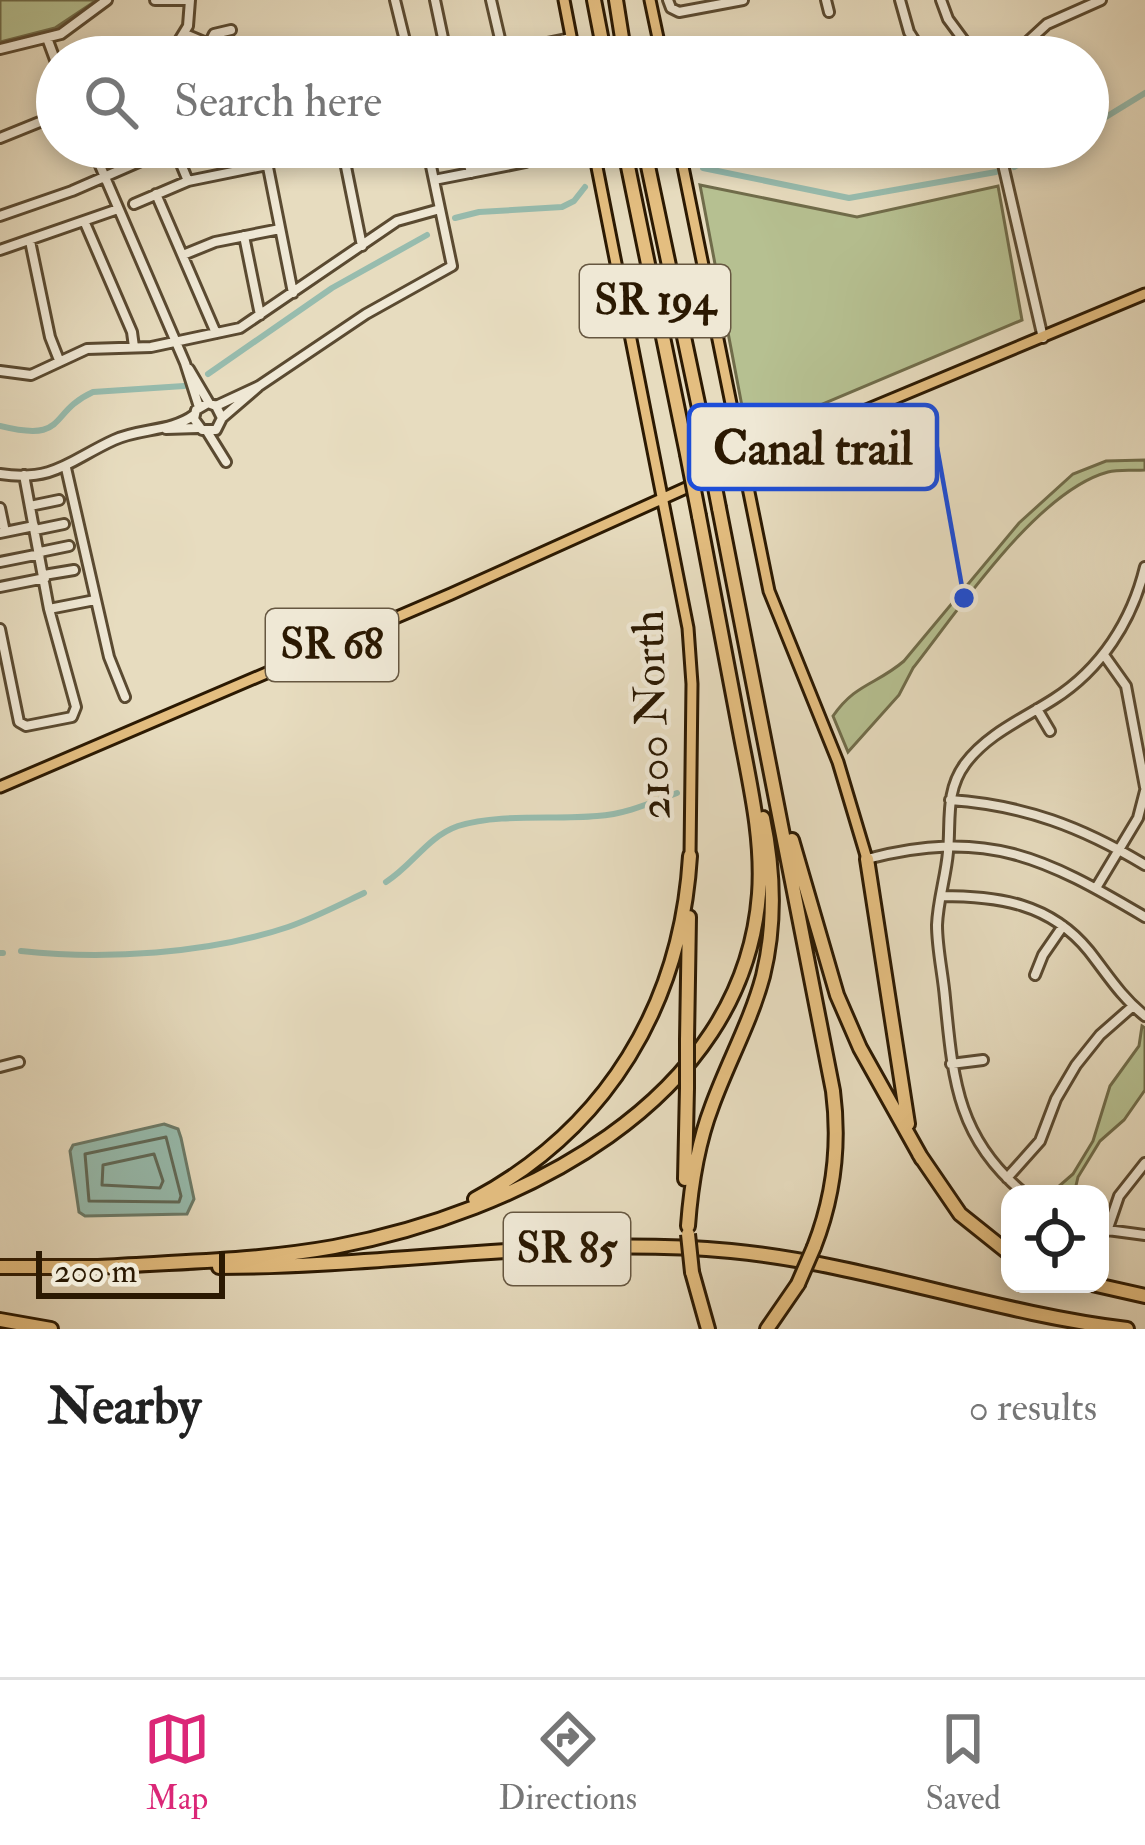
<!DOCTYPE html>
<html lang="en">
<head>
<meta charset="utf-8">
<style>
	:root { --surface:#fff; --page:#f6f6f6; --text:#222; --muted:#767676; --line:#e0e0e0; --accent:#db2777 }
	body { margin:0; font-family:"IM FELL Double Pica",serif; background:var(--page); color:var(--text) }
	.controls { position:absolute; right:36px; bottom:36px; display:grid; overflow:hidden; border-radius:24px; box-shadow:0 6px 18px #0003 }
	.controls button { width:108px; height:108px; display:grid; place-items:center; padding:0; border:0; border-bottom:3px solid var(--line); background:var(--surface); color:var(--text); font:60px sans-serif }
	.scale { position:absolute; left:36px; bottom:30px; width:189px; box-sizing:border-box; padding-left:12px; border:6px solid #2b1902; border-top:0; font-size:33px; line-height:42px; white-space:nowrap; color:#2b1902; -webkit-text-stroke:9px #efe8d5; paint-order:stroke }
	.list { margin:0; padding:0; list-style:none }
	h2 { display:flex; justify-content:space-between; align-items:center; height:156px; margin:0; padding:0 48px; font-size:51px }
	h2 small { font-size:39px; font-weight:400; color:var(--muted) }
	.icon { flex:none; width:66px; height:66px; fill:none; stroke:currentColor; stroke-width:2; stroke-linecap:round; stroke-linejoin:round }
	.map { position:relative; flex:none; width:1145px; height:1329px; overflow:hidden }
	.search { position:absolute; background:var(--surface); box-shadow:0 6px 18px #0003; left:36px; right:36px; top:36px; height:132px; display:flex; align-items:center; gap:30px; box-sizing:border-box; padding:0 42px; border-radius:66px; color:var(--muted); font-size:45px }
	.sheet { height:348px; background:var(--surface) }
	nav { display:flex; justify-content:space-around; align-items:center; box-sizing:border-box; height:168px; border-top:3px solid var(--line); background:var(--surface); font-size:33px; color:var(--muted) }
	nav a { display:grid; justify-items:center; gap:6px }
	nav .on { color:var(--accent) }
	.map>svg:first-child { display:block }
	.green { fill:#b6c091; stroke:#706c4a; stroke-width:3 }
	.water { fill:#97bcae; stroke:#6c7b69; stroke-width:3 }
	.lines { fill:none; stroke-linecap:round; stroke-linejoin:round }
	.shore { stroke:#616a58; stroke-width:3 }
	.canal { stroke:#97bcae; stroke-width:6 }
	.minor-casing { stroke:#5a4a31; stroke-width:14 }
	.major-casing { stroke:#2b1902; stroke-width:15 }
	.highway-casing { stroke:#2b1902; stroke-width:18 }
	.minor { stroke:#efe8d5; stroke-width:8 }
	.major { stroke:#e4be80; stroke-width:9 }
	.highway { stroke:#e4be80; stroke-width:12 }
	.highway-bridge-casing { stroke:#2b1902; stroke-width:18; stroke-linecap:butt }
	.highway-bridge { stroke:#e4be80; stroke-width:12 }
	.labels { text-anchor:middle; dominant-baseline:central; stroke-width:9; stroke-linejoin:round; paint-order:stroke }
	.shield { fill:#efe8d5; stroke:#665741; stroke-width:3 }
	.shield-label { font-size:42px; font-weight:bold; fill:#2b1902 }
	.street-label { font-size:45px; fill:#2b1902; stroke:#efe8d5 }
	.leader { fill:none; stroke:#1d4ed8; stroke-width:4.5 }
	.callout-dot { fill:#1d4ed8; stroke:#efe8d5; stroke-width:4.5 }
	.callout { fill:#efe8d5; stroke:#1d4ed8; stroke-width:4.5 }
	.callout-label { font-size:48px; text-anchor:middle; font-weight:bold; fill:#2b1902 }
</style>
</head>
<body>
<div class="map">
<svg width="1145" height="1329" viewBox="0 0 1145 1329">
	<rect width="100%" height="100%" fill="#e7dcbf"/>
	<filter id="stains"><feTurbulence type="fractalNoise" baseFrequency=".00167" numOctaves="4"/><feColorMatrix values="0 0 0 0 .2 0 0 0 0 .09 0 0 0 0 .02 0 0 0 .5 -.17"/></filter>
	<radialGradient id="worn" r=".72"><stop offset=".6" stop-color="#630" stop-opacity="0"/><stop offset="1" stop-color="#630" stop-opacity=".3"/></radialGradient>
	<path class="green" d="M0,0H97L55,28L0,42Z
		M700,185L857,217L998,186L1022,320L766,428L745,422Z
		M1145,460V470C1133,471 1119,469 1108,472C1037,491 958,611 913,668L899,695L848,752L833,716C856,683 876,685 904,661L1019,523L1073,474L1106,461Z
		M1142,1026L1145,1028V1090L1124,1120L1100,1141L1078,1177L1074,1194H1050L1073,1174L1093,1141L1110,1086L1139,1046Z"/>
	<path class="water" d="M164,1124L178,1129L181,1138L194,1199L187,1214L85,1216L79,1212L70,1151L73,1145Z"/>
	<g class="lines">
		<path class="shore" d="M166,1137L181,1196L179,1202L89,1201L85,1154Z
			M154,1154L163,1181L160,1188L102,1185L103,1165Z"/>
		<path class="canal" d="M1088,128L1145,93
			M1014,167L1054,147
			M703,168L849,198L996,172
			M455,218L479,212L562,207L574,201L585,187
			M208,374L332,288L427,235
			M0,426C69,443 47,413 93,392L184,386
			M386,882C413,865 427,837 458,826C500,813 554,820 597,816C626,814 650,803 677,793
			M21,951C104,960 208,954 288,927C314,918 339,905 364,893
			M0,953H3"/>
		<g class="minor-casing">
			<path id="minor" d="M155,0H190
				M395,0L409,57
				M435,0L447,57
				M491,0L504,56
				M668,0L671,8L679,12L743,0
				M826,0L829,12
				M900,0L909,32L925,57
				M941,0L948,19L976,57
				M185,34L211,45L217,57
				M47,38L57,65
				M209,44L214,34L231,30
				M0,49L61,34L107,0
				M169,57L188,26L190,0
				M480,57L571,38
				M1011,57L1047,24L1101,0
				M0,138L57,115
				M92,147L185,363L199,407
				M174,147L188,181
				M264,147L293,293
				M342,147L362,246
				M465,147L471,173
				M999,147L1043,338
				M434,180L526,162L524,147
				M156,194L216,333
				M134,204L188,181L267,165
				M0,216L72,191L173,147
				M85,223L132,332L134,347
				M244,236L260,315
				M30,241L50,337L59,360
				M0,250L118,209
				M183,255L215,242L280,229
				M189,369L209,403
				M0,371L31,375L87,349L151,347L240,328L397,221L440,209
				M216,406L259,386L366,314L452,266L427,147
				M222,418L216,406L208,403L196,410L194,419L202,430H216L222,418L258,387
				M166,429L198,428
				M208,433L226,462
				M66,468L109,657L125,697
				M0,474C55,482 70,460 114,440C140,428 171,432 194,415
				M30,506L59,500
				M0,508L5,532
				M35,530L64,524
				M0,533L34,526
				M40,552L69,546
				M0,562L40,554
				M44,575L74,570
				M0,587L45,578
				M49,609L95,600
				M0,629L19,722L26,726L72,717L76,707L49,609L24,475
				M1104,655L1126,686L1145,787
				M1037,709L1050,731
				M950,800C1024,805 1082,827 1145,865
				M867,859C986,828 1044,857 1145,917
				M1096,888L1138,818L1145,791
				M941,896C998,896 1050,903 1089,951C1107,974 1121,997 1145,1016
				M1035,975L1043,955L1063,926
				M951,1064L983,1060
				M0,1067L19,1062
				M1007,1178L1040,1141L1056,1099L1076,1065L1100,1035L1133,1006
				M1025,1194C957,1139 953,1079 945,998C943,974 937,949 937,925C938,900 946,876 948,852C951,821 945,791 965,764C987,734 1023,719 1054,699C1101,669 1132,621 1145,567
				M1100,1229L1145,1235
				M1107,1231L1119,1196L1145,1163"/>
		</g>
		<g class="major-casing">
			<path id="major" d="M564,0L575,57
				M650,0L662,57
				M593,147L688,628L692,684L690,856
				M679,147L769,591L838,762L867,859
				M0,787L451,594L768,451L1145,294"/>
		</g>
		<g class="highway-casing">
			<path id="highway" d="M594,0L605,57
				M616,0L625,57
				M624,147L687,454
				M644,147L707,446
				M719,508L833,1091C840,1145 834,1196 814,1247
				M792,840L837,995L860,1048L922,1159
				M867,859L908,1124
				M687,1040L689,917
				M919,1154L960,1214L1010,1254
				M685,1179L687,1088
				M475,1199C607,1128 681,1005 690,856
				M688,1226C691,1185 697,1145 712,1106C728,1062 751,1021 763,976C776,923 774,871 763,818
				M0,1267H102
				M98,1267C176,1262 256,1261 334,1247C516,1213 743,1103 759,894C763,839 750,785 740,732C727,660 713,588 699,516
				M219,1267C390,1267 561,1235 731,1251C866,1264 993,1313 1127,1329
				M692,1272L708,1329
				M1092,1284L1145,1296
				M0,1320L51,1329
				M767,1329L798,1284"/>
		</g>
		<use href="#minor" class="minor"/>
		<use href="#major" class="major"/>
		<use href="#highway" class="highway"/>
		<g class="highway-bridge-casing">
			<path id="highway-bridge" d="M707,446L719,508
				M687,454L699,516
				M687,1088V1040
				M688,1234L692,1272
				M798,1284L814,1247"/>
		</g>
		<use href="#highway-bridge" class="highway-bridge"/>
	</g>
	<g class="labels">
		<g class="shield">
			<rect x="580" y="265" width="150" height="72" rx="9"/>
			<rect x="266" y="609" width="132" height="72" rx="9"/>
			<rect x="504" y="1213" width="126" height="72" rx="9"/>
		</g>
		<g class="shield-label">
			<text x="655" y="301">SR 194</text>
			<text x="332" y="645">SR 68</text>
			<text x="567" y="1249">SR 85</text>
		</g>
		<g class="street-label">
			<text transform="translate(652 715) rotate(-92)">2100 North</text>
		</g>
	</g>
	<path class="leader" d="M964 598L937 447"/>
	<circle class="callout-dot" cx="964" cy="598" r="12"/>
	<rect class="callout" x="689" y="405" width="248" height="84" rx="12"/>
	<g class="callout-label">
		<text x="813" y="464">Canal trail</text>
	</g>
	<rect width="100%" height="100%" filter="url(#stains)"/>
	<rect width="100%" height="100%" fill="url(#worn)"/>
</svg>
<div class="controls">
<button><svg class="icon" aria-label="locate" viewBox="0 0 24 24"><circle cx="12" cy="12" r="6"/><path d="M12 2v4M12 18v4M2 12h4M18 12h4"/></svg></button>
</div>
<div class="scale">200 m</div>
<div class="search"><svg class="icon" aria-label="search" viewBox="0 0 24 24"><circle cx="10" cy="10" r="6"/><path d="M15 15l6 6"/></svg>Search here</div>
</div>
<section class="sheet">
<h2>Nearby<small>0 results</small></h2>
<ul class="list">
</ul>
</section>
<nav>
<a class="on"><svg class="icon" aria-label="map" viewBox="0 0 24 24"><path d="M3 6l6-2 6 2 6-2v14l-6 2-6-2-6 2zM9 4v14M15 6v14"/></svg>Map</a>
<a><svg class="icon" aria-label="directions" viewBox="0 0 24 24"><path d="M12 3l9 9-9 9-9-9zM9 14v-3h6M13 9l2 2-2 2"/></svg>Directions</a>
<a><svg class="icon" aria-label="saved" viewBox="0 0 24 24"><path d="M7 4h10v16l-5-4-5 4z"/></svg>Saved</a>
</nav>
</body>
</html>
